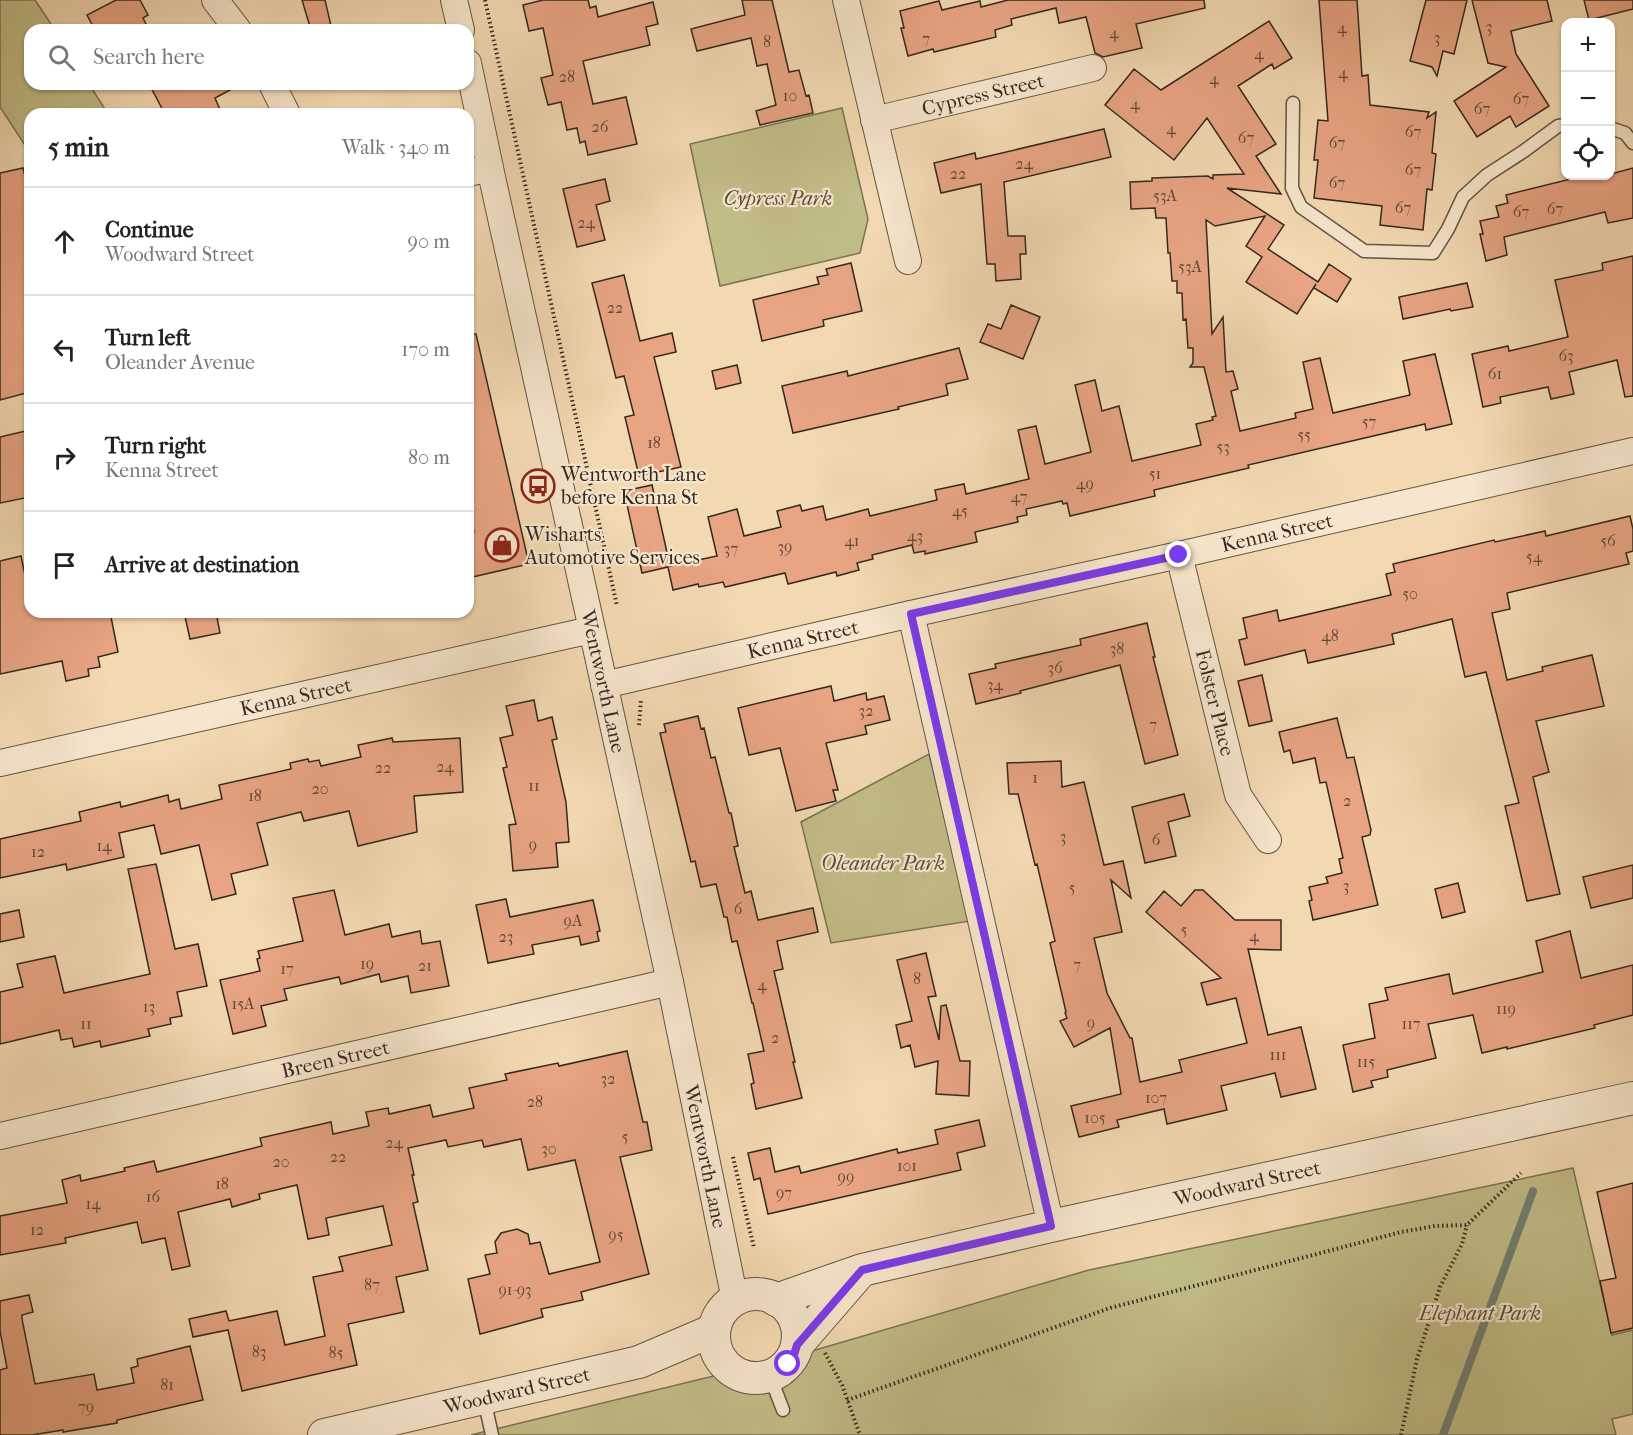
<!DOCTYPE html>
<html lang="en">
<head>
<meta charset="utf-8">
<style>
	:root { --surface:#fff; --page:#f2f2f2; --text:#222; --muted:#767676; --line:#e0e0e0 }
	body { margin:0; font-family:"IM FELL French Canon",serif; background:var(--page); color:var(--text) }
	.controls { position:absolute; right:18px; top:18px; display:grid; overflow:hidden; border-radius:12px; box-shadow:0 2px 4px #0004 }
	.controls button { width:54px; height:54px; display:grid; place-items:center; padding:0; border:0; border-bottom:2px solid var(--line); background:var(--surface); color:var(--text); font:30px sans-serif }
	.stop { position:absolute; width:18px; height:18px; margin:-14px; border:4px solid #7c3aed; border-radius:50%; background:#fff }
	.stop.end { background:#7c3aed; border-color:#fff; box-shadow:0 2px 6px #0008 }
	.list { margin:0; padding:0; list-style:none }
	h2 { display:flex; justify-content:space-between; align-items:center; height:78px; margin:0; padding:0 24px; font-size:26px }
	h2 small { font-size:20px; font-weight:400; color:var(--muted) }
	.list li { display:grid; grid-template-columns:39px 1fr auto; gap:18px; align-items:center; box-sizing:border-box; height:108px; padding:0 24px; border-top:2px solid var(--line) }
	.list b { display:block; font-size:22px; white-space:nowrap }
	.list p { margin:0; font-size:20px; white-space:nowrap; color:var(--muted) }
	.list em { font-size:20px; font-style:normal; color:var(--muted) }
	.icon { flex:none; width:33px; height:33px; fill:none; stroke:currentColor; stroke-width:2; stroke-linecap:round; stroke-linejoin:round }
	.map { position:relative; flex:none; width:1633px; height:1435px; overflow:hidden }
	.search { position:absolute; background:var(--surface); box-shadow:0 2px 4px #0004; left:24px; top:24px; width:450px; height:66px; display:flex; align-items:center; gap:15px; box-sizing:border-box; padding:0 21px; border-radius:18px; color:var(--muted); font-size:22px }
	.panel { position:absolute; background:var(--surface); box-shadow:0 2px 4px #0004; left:24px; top:108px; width:450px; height:510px; border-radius:18px }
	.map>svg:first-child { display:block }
	.green { fill:#c2bd88; stroke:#7a7354; stroke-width:1.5 }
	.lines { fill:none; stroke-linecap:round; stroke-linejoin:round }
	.stream { stroke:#728073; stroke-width:8 }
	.building { fill:#e8a483; stroke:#332921; stroke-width:1.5 }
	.service-casing { stroke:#635545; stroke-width:15 }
	.minor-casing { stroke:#635545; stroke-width:28 }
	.tertiary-casing { stroke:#635545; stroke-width:34 }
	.path { stroke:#332921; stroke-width:4; stroke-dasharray:1.5 3; stroke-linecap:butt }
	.service { stroke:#f7e6cd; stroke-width:12 }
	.minor { stroke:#f7e6cd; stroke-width:26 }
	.tertiary { stroke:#f7e6cd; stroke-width:32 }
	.route { stroke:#7c3aed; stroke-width:8 }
	.labels { text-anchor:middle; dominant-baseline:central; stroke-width:4.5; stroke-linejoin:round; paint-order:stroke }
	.number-label { font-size:16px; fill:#60483a }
	.street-label { font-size:20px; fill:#332921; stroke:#f7e6cd }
	.park-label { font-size:20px; font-style:italic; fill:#574e3b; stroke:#f7e6cd }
	.poi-label { font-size:20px; fill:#332921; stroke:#f7e6cd; text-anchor:start }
</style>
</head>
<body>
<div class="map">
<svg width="1633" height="1435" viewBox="0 0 1633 1435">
	<rect width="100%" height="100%" fill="#f3d9b2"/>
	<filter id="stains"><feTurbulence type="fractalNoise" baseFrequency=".00333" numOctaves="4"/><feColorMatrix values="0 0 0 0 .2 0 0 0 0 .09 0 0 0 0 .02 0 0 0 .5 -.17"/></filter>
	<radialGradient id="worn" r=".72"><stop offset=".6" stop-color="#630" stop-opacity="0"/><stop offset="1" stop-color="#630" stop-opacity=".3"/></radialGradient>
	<path class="green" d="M0,0H35L55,30H30V84H89L108,114H30V153L0,107Z
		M842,108L868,219L860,253L720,286L690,144Z
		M929,754L970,921L831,943L801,822Z
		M1573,1168L1612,1335L1633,1330V1414L1612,1419L1616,1435H471L788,1358L1089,1270Z"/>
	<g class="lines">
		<path class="stream" d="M1443,1435L1533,1191"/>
	</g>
	<path class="building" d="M116,0H140L148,15L143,18L149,30H95L87,15Z
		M302,0H325L332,30H311Z
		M543,0H588L590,8L596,6L598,17L653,2L658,24L646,27L650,45L583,61L593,104L626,97L637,144L588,155L585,141L580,143L577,128L567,130L561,102L548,105L541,78L553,75L543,28L529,31L523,5Z
		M742,0H772L789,72L799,70L806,96L809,95L813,113L760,125L756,111L776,105L767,64L757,66L751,38L697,51L691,29L745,15Z
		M1008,0H1204L1205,8L1136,24L1142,48L1103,57L1095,53L1086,17L1059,23L1056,8L1011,19L1012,25L995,30L996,37L934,52L933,49L908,56L901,28H904L900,11L939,1L942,10L980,1L981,7Z
		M1319,0H1357L1362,76L1368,75L1370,105L1429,112L1427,118L1436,112L1432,153L1436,154L1432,190L1427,189L1423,230L1380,225L1382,206L1314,198L1318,160H1314L1318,120L1328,121Z
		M1426,0H1467L1454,54L1443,51L1437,76L1432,67L1410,61Z
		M1472,0H1547L1552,21L1511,31L1516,54L1549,106L1516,127L1510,116L1477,137L1454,101L1506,67L1488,63Z
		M1584,0H1633V9L1589,20Z
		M1269,21L1292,58L1274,69L1272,64L1238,86L1276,144L1256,156L1281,194L1227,188L1284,225L1268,249L1318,282L1329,264L1351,279L1337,302L1314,288L1316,284L1297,314L1246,282L1262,257L1246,246L1265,216L1215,226L1206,220L1212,334L1223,317L1226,372L1233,371L1238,389L1231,391L1240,431L1296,418L1295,413L1313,409L1303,362L1320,358L1333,413L1410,395L1403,361L1435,354L1452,424L1426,430L1425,424L1248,465L1249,468L1154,490L1155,496L1070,516L1067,503L1063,504L1062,501L1026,509L1027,515L1017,517L1018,522L975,532L977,542L925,554V551L914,553L912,545L872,555L873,559L857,563L859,570L837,576L836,572L788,584L785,573L725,587L723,582L699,587L698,584L673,590L668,567L642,573L624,491L652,485L670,566L717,556L708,517L737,509L744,536L781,527L777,511L800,505L802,511L823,506L826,520L868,509L870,516L937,500L935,490L964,484L966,494L1029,479L1018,430L1036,426L1045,464L1091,452L1075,385L1095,380L1102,411L1119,406L1132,461L1201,445L1196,424L1213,420L1212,417L1216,416L1204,367H1190L1193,363V348H1188L1186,319L1183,320L1182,293H1177V281H1172L1170,253H1168L1166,218H1156L1155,208L1131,209L1130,182L1152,181V178L1208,176L1213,179V175L1244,174L1207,118L1174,160L1105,105L1134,69L1161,90Z
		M149,84H241L215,98L222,114H165Z
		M1104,129L1111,157L1004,182L1008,236H1025L1026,254H1020L1021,279L996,281L995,264H987L981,184L941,193L934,163L975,153L976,159Z
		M23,168L30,196V392L0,400V173Z
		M1633,168V218L1608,223L1605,212L1504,237L1507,255L1486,261L1480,234H1483L1480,221L1499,217L1496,206L1508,203L1506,195L1583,176H1611V174Z
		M605,179L610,201L596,205L605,240L577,247L563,189Z
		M1633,256V396L1625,397L1617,360L1569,372L1574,394L1551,399L1548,387L1500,397L1501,403L1483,407L1472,354L1508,346L1509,351L1568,337L1555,280L1603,270L1602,263Z
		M851,263L862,311L823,320L824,326L762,341L753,300L819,284L817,277L828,275L826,269Z
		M624,275L640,341L672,333L676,352L654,357L681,467L639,476L625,417L634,415L624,376L616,378L592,283Z
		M1467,283L1473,307L1451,311L1450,309L1403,319L1399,297Z
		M1011,305L1040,317L1023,359L980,342L988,324L1001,329Z
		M468,334H476L529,564L468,578V534L474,532L468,507Z
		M959,348L968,379L946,384L948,395L898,407L899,409L793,433L782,386L847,371L848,376Z
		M737,365L741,383L716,389L712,371Z
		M30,430V497L0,503V437Z
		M1630,516L1633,529V551L1626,553L1629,564L1507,593L1510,609L1492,613L1507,680L1543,671L1542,667L1592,655L1604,706L1536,721L1549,772L1533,777L1560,894L1527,901L1505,806L1519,803L1486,672L1465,677L1452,619L1392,634L1394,644L1308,663L1305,650L1245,665L1239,640L1247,638L1243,618L1277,610L1279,621L1391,595L1386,574L1395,572L1393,564L1494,540L1495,542L1545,531L1546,536Z
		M21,556L30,599V612H110L118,652L98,657L100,667L88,669L89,676L66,681L62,661L0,674V561Z
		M184,612H216L220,633L190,639Z
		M1147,623L1155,657H1153L1178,755L1145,764L1120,665L1020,691L1021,693L976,704L969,674L996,668L995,664L1081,645L1080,639Z
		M1262,675L1272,721L1249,726L1238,681Z
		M831,686L834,701L866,693L867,700L884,696L890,720L865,726L867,734L826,743L838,790H833L836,801L796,811L780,748L749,755L738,708Z
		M534,700L538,721L552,717L557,739L552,740L566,802L569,842L556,843L558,867L513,871L509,825L516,824L503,768L507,767L500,738L513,735L506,706Z
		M698,716L701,729L704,728L711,758L715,757L729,813H731L738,846L734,847L745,893L751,891L758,920L813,908L818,932L777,941L783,969L774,971L795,1062H793L802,1098L756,1109L751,1084L754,1083L748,1054L764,1051L753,1003H752L737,941L732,942L727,917H724L716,884L701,887L695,861L691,862L660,733L666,732L664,724Z
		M1337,718L1347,758L1354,757L1371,830L1370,835L1362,837L1378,905L1313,920L1309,901L1312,900L1309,887L1328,883L1326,877L1342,873L1339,859L1343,858L1326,782L1320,783L1315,758L1293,763L1290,750L1284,752L1279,732Z
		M392,738L393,742L460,738L463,792L414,796L417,832L358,846L349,811L304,821L301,812L257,823L268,865L231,874L236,894L212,900L199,845L161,854L154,825L119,833L124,857L67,870L66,864L0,878V839L81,821L79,812L120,802L121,807L168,795L169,802L179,799L181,809L222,799L219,785L291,769L290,763L308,759L309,762L319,760L321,766L361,757L358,745Z
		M1061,761L1062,787L1084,782L1104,865L1123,861L1131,898L1111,880L1122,932L1094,938L1107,993L1130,1038H1132L1140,1082L1182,1072L1179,1060L1247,1043L1236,998L1207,1005L1201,983L1221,978L1146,912L1164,891L1181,906L1195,890H1203L1235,920H1281V950L1248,949L1268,1035L1301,1027L1316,1089L1281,1097L1275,1073L1221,1086L1227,1110L1167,1124L1164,1109L1117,1120L1119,1127L1079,1137L1071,1106L1121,1094L1110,1028L1074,1047L1060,1021L1067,1018L1065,1013L1066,1012L1050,943L1055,941L1037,864L1035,865L1018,794H1009L1007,763Z
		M1184,794L1190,816L1168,822L1176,856L1145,863L1132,807Z
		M156,864L175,949L198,944L207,986L177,992L182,1016L170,1018L171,1024L148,1029L150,1036L101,1047L100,1041L74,1047L72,1038L61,1040L59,1030L0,1044V992L23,987L17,964L55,956L64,993L150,974L128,869Z
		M1633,865V898L1591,908L1583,877Z
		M1458,883L1465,912L1442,918L1435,889Z
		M334,890L345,935L389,924L392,937L420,931L422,944L440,941L449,986L411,993L408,976L381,982L379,974L341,984L339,977L284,989L287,1000L261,1006L266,1026L233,1034L220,980L260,971L257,959L260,958L258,951L303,941L293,898Z
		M506,899L510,917L593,900L600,931L597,932L599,941L581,945L579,936L532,945L534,954L488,963L476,905Z
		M19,910L24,937L0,942V914Z
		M1570,931L1581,978L1633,965V1015L1594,1025L1595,1028L1507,1049V1047L1482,1053L1473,1015L1428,1024L1436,1058L1387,1070L1388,1077L1371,1081L1373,1087L1353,1092L1343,1045L1375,1038L1369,1004L1388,1000L1385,988L1449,974L1453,994L1543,972L1536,941Z
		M926,953L936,996L928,997L939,1040L941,1006L946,1005L960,1061H970L969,1096L936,1094L938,1061L915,1067L910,1045L901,1048L896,1025L912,1021L897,960Z
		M627,1051L643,1122H647L652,1150L620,1157L649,1274L581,1292L583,1300L541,1309L543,1317L480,1334L468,1279L490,1274L485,1255L497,1253L495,1242L501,1233L517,1229L528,1234L530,1244L540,1242L549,1274L600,1262L575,1160L528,1170L521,1139L484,1147L482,1140L448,1147L446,1140L408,1148L414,1175H412L418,1202L413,1203L428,1270L396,1277L404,1312L348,1324L357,1365L242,1391L228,1330L193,1337L189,1319L226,1311L229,1321L277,1311L285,1345L325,1336L313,1277L343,1271L339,1257L392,1245L383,1206L326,1218L329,1235L308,1239L297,1185L259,1194L260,1199L232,1207L230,1199L178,1212L190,1266L172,1270L165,1238L142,1243L137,1222L65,1238L66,1243L0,1255V1216L67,1203L62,1180L80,1175L81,1181L125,1171L124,1168L154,1161L157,1172L262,1146L260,1138L331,1122L333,1134L369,1126L366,1112L388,1108L389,1114L430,1105L433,1117L474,1108L469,1088L507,1080L505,1074L558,1063L559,1066Z
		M979,1120L985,1146L957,1153L961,1170L768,1214L760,1178L754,1180L748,1153L770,1148L775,1172L799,1166L801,1173L897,1149L898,1153L938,1144L935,1130Z
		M1633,1183V1328L1611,1333L1600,1281L1616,1278L1597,1192Z
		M29,1295L33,1312L22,1315V1319L35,1384L94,1374L97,1390L134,1383L131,1368L138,1366L137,1359L190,1346L203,1400L117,1420V1423L63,1432V1430L32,1435H0V1370L7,1368L0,1331V1301Z"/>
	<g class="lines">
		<g class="service-casing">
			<path id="service" d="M1293,103L1292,188L1301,207L1364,251L1433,253L1448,229L1463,197L1487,175L1524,151L1558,126L1566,125
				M1610,128L1625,133L1633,143
				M770,1376L783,1410
				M484,1399L492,1435"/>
		</g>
		<g class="minor-casing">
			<g id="minor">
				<path d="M215,0L238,30"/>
				<path d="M454,0L461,30"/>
				<path d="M846,0L908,261"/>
				<path id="s1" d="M468,63L490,168L670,982L735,1300"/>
				<path d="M272,84L287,114"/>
				<path id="s2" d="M874,120L1093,68"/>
				<path d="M468,173L490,168"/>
				<path id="s3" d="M1179,555L1238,795L1268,840"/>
				<path d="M911,614L1051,1226"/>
				<path id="s4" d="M604,685L911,614L1179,555L1633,451"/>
				<path id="s5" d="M0,763L591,630"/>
				<path id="s6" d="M0,1136L670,982"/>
			</g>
		</g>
		<g class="tertiary-casing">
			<g id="tertiary">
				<circle cx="756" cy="1336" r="42"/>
				<path id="s7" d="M776,1300L862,1270L1051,1226L1633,1098"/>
				<path d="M797,1345L861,1271"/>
				<path id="s8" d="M324,1435L639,1362L714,1330"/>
			</g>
		</g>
		<path class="path" d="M485,0L617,606
			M639,725L641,699
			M733,1157L754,1248
			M825,1353L842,1385L860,1435
			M847,1400L1110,1308L1401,1232L1435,1226L1467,1225L1521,1173
			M1401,1435L1417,1359L1440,1287L1462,1244L1467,1225"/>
		<use href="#service" class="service"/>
		<use href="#minor" class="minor"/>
		<use href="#tertiary" class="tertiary"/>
	</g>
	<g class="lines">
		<path class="route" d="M788,1364L794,1355L797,1345L862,1270L1051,1226L911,614L1179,555"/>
	</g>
	<defs>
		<g id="bus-ring" transform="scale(1.725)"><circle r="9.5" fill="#f7e6cd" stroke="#8f2418" stroke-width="1.5"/><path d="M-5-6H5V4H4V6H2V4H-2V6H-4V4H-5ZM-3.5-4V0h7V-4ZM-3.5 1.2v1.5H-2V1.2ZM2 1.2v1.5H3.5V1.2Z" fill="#8f2418"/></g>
		<g id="shop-ring" transform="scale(1.725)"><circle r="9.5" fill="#f7e6cd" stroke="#8f2418" stroke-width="1.5"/><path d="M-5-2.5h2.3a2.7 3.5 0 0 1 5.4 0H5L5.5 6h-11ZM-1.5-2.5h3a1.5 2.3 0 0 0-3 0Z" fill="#8f2418"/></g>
	</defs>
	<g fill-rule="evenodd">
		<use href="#bus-ring" x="538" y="486"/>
		<use href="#shop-ring" x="502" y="545"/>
	</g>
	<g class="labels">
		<g class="number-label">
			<text x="1489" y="26">3</text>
			<text x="1342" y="27">4</text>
			<text x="1114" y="32">4</text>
			<text x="1437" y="37">3</text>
			<text x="926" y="38">7</text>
			<text x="767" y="41">8</text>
			<text x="1259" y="53">4</text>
			<text x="1343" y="72">4</text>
			<text x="567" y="76">28</text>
			<text x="1214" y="78">4</text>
			<text x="790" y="95">10</text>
			<text x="1521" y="98">67</text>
			<text x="1135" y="103">4</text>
			<text x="1482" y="108">67</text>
			<text x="600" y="126">26</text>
			<text x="1171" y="128">4</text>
			<text x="1413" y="131">67</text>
			<text x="1246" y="137">67</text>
			<text x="1337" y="142">67</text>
			<text x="1024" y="163">24</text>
			<text x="1413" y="169">67</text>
			<text x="958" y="173">22</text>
			<text x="1337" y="182">67</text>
			<text x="1165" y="195">53A</text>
			<text x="1403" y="207">67</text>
			<text x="1555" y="208">67</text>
			<text x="1521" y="211">67</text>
			<text x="586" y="222">24</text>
			<text x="1190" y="266">53A</text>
			<text x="615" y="307">22</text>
			<text x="1566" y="355">63</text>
			<text x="1495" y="373">61</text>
			<text x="1369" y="421">57</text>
			<text x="1304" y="434">55</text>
			<text x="654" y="442">18</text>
			<text x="1223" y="446">53</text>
			<text x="1155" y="473">51</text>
			<text x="1085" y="483">49</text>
			<text x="1019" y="496">47</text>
			<text x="960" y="510">45</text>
			<text x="915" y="535">43</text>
			<text x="852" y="540">41</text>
			<text x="1608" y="540">56</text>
			<text x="785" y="546">39</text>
			<text x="731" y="548">37</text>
			<text x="1534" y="556">54</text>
			<text x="1410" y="593">50</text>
			<text x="1330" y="635">48</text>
			<text x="1117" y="648">38</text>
			<text x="1055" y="667">36</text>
			<text x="995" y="684">34</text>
			<text x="866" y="710">32</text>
			<text x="1153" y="724">7</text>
			<text x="445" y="766">24</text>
			<text x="383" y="767">22</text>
			<text x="1035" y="777">1</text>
			<text x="534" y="785">11</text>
			<text x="320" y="788">20</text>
			<text x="255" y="795">18</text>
			<text x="1347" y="800">2</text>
			<text x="1063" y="836">3</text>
			<text x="1156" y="839">6</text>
			<text x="533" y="844">9</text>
			<text x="104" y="845">14</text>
			<text x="38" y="851">12</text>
			<text x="1346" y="885">3</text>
			<text x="1072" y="887">5</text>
			<text x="738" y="908">6</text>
			<text x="573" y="920">9A</text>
			<text x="1184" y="929">5</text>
			<text x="1254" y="935">4</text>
			<text x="506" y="936">23</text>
			<text x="367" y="963">19</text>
			<text x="1077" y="964">7</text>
			<text x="425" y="965">21</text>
			<text x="287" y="968">17</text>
			<text x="917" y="978">8</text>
			<text x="762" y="984">4</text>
			<text x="243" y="1003">15A</text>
			<text x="149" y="1006">13</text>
			<text x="1506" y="1008">119</text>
			<text x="1091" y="1022">9</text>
			<text x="86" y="1023">11</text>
			<text x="1411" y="1023">117</text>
			<text x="775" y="1037">2</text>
			<text x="1278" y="1054">111</text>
			<text x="1366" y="1061">115</text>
			<text x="608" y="1078">32</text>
			<text x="1156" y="1097">107</text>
			<text x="535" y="1101">28</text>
			<text x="1095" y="1117">105</text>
			<text x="625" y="1136">5</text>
			<text x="394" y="1142">24</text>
			<text x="549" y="1148">30</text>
			<text x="338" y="1156">22</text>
			<text x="281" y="1161">20</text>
			<text x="907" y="1165">101</text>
			<text x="846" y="1176">99</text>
			<text x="222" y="1183">18</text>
			<text x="784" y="1192">97</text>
			<text x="153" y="1196">16</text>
			<text x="93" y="1203">14</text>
			<text x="37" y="1229">12</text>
			<text x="616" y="1234">95</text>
			<text x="372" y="1284">87</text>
			<text x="515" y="1289">91-93</text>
			<text x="259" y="1351">83</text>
			<text x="336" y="1352">85</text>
			<text x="167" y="1384">81</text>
			<text x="86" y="1406">79</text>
		</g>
		<g class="street-label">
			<text stroke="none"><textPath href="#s2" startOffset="112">Cypress Street</textPath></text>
			<text stroke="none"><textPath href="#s4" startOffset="690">Kenna Street</textPath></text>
			<text stroke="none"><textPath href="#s4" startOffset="204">Kenna Street</textPath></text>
			<text stroke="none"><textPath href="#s1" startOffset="633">Wentworth Lane</textPath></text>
			<text stroke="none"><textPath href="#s5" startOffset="303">Kenna Street</textPath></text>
			<text stroke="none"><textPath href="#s3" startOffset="152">Folster Place</textPath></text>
			<text stroke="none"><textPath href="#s6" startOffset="344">Breen Street</textPath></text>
			<text stroke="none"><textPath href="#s1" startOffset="1119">Wentworth Lane</textPath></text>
			<text stroke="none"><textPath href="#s7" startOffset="486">Woodward Street</textPath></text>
			<text stroke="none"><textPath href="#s8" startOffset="198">Woodward Street</textPath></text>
		</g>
		<g class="park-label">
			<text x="778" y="198">Cypress Park</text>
			<text x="883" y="863">Oleander Park</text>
			<text x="1480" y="1313">Elephant Park</text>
		</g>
		<g class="poi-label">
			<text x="561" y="474">Wentworth Lane<tspan x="561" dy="23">before Kenna St</tspan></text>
			<text x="525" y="534">Wisharts<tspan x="525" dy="23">Automotive Services</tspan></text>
		</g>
	</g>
	<rect width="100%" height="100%" filter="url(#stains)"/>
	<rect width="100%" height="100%" fill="url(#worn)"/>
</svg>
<div class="controls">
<button>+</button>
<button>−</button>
<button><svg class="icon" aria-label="locate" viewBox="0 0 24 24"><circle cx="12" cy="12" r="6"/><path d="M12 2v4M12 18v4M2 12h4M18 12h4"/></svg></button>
</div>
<div class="stop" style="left:788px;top:1364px"></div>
<div class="stop end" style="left:1179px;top:555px"></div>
<div class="search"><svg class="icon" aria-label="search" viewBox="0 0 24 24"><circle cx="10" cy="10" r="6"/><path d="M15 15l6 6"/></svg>Search here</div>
<section class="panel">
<h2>5 min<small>Walk · 340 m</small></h2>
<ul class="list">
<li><svg class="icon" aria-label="ahead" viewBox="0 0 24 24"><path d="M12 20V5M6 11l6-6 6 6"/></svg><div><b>Continue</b><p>Woodward Street</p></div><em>90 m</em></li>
<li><svg class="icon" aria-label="left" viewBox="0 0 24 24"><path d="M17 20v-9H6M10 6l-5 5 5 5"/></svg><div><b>Turn left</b><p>Oleander Avenue</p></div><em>170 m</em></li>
<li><svg class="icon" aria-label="right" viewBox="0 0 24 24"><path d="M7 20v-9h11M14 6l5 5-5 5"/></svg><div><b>Turn right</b><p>Kenna Street</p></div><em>80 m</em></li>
<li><svg class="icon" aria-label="arrive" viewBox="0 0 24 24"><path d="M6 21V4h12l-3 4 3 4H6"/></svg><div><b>Arrive at destination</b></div></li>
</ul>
</section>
</div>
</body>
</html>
